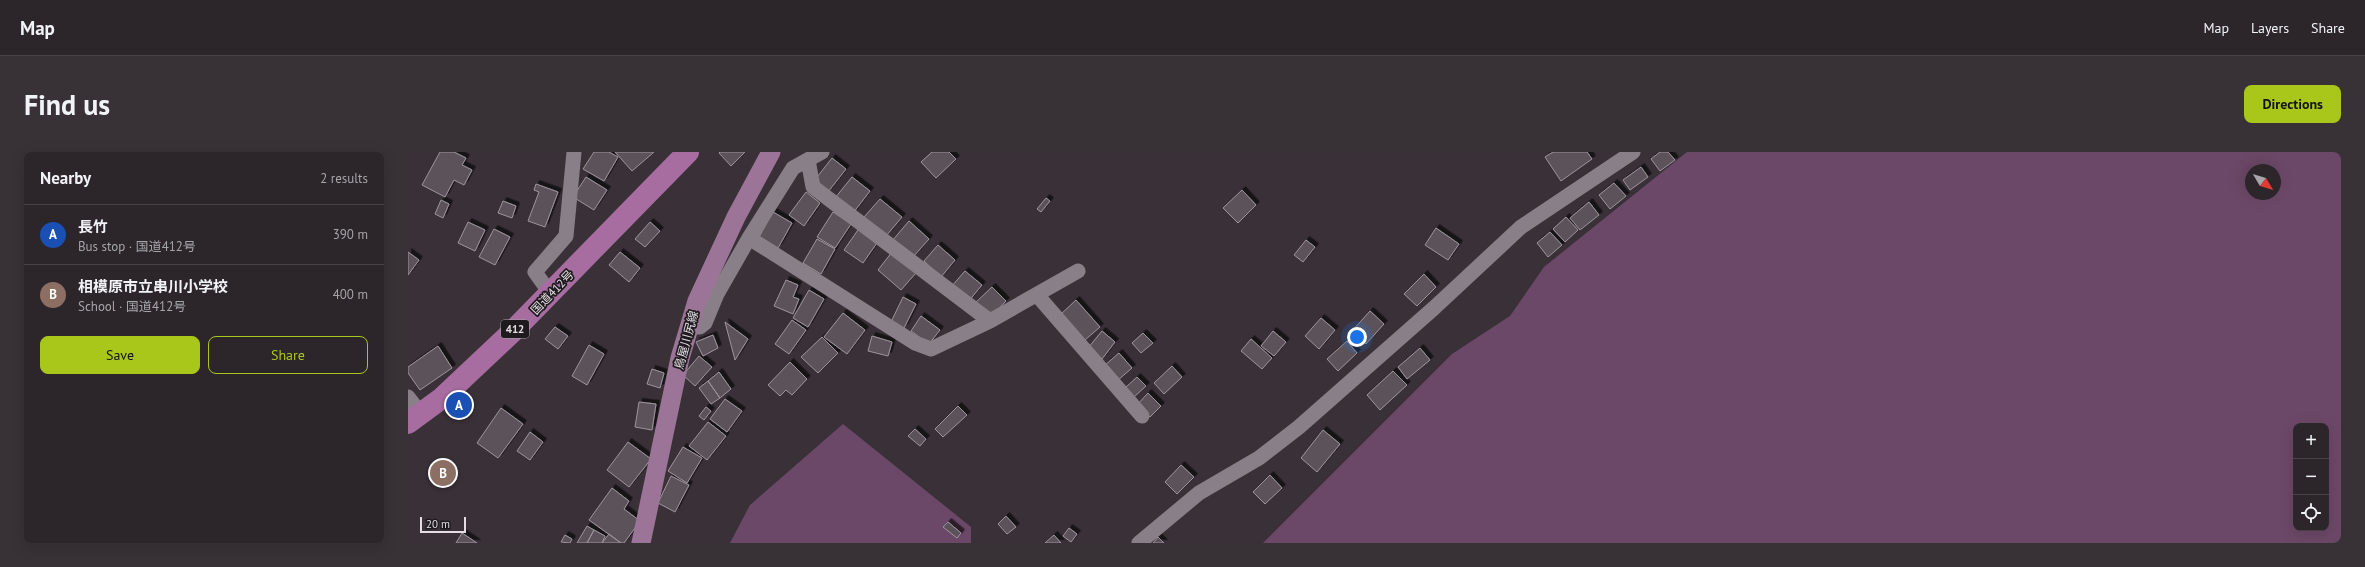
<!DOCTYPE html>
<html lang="en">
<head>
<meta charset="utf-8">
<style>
	:root { --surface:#2c252a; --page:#383136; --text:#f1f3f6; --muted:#a6a5a8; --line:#484247; --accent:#a9c71a }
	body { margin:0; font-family:"PT Sans","Noto Sans JP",sans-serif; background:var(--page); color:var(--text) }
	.controls { position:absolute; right:12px; bottom:12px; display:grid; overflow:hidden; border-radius:8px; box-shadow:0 4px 16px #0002 }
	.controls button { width:36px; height:36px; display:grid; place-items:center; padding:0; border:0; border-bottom:1px solid var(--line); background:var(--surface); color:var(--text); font:20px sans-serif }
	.compass { position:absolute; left:1837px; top:12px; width:36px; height:36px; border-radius:50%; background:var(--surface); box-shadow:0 4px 16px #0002; rotate:128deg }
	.scale { position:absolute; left:12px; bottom:10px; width:46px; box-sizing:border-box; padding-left:4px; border:2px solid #e4dee3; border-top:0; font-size:11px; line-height:14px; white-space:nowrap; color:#e4dee3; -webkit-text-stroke:3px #1e1a1e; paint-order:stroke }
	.you { position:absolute; left:949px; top:185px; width:14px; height:14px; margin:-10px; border:3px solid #fff; border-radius:50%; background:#1a73e8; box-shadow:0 0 0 6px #1a73e833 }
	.badge { display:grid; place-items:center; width:26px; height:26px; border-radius:50%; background:var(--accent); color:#fff; font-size:13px; font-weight:700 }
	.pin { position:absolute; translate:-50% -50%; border:2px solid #fff; box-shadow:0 1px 4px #0006 }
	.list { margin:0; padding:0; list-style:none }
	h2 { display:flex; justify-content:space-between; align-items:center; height:52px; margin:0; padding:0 16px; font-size:17px }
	h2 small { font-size:13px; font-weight:400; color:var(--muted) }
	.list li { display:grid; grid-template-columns:26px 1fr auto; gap:12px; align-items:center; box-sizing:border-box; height:60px; padding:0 16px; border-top:1px solid var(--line) }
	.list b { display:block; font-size:15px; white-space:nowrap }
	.list p { margin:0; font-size:13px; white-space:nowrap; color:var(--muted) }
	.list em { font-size:13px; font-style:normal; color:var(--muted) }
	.actions { display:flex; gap:8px; padding:12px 16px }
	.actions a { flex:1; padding:9px 0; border:1px solid var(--accent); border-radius:8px; text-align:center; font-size:14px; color:var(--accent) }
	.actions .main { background:var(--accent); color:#111 }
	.icon { flex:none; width:22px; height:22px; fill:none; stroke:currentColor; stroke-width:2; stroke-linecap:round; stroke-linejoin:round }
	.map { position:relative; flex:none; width:1933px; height:391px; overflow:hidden; border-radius:8px }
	header { display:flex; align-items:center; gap:24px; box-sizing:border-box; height:56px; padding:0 20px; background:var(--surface); border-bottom:1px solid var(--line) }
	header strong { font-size:19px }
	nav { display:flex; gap:22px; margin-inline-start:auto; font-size:14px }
	.intro { display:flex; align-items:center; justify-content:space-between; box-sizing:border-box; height:96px; padding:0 24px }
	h1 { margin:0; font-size:28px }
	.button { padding:10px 18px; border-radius:8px; background:var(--accent); color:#111; font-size:14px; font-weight:700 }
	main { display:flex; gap:24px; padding:0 24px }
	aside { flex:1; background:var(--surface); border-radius:8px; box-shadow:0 4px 16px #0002 }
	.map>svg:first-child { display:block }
	.green { fill:#6b4867; fill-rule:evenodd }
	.building { fill:#5b525a; stroke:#9e949d; filter:url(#shadow) }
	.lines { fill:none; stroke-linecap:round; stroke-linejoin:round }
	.minor { stroke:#897f88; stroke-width:15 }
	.major { stroke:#9b7497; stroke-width:19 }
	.highway { stroke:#a76da1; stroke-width:22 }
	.labels { text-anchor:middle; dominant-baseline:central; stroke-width:3.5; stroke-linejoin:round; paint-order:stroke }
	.shield { fill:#1e1a1e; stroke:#a9a3a8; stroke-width:1 }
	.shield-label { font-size:11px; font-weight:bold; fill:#e4dee3 }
	.street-label { font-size:12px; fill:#e4dee3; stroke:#1e1a1e }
</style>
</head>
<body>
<header>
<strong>Map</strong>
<nav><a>Map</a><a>Layers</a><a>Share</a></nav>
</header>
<div class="intro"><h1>Find us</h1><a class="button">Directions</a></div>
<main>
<aside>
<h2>Nearby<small>2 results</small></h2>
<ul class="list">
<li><span class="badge" style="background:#1a4fb4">A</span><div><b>長竹</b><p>Bus stop · 国道412号</p></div><em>390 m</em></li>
<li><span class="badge" style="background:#8d6e63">B</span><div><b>相模原市立串川小学校</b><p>School · 国道412号</p></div><em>400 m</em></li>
</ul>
<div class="actions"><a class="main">Save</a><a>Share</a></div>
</aside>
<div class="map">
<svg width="1933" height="391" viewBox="0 0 1933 391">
	<defs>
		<filter id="shadow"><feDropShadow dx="3.5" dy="-3.5" stdDeviation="0" flood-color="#0009"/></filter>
	</defs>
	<rect width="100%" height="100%" fill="#3a3138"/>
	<path class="green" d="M1279,0H1933V391H855L1044,202L1102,164L1136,115ZM1843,18H1867V42H1843ZM1888,274H1918V376H1888Z
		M435,272L563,375V391H322L342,353Z"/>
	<path class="building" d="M32,0H46L58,6L54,13L64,18L56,33L46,28L37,45L14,33Z
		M186,0H201L210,5L196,29L175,17Z
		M207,0H246L224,19Z
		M312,0H337L323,14L311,1Z
		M524,0H541L548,7L528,26L513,10Z
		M1145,0H1179L1184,7L1153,29L1137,5Z
		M1252,0H1260L1267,8L1252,19L1243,7Z
		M424,6L438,17L420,40L406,29Z
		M1233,15L1240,25L1222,38L1215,28Z
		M178,25L199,38L186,58L165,45Z
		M444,25L462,39L445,61L427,46Z
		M1206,31L1218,44L1202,57L1191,43Z
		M128,32L150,40L137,75L120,69L131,40L126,38Z
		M834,38L848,53L830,71L815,56Z
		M398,40L412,51L396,74L381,63Z
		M638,46L642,49L633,60L629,57Z
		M472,47L494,65L478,84L456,65Z
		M33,48L41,52L35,66L27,62Z
		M95,49L108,54L104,66L90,61Z
		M1181,50L1191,63L1172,78L1162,66Z
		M365,60L384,71L370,96L351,85Z
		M425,60L443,72L427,96L409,85Z
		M1158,65L1170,78L1157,90L1145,77Z
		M501,69L521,87L504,106L484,89Z
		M60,70L77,78L67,99L50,91Z
		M242,70L252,79L237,95L227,87Z
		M452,75L471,88L455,111L436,98Z
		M1028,76L1051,92L1040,108L1017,93Z
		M86,77L102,85L87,113L71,105Z
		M1142,80L1154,93L1140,105L1129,91Z
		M409,87L427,97L413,122L395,111Z
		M898,88L907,95L895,110L886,103Z
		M530,93L547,108L533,125L516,109Z
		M0,100L11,108L0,123Z
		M212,100L232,116L221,130L201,113Z
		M484,100L508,121L493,138L470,118Z
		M557,119L574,133L560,150L543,135Z
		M1016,122L1028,135L1009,154L996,142Z
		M378,128L390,133L385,145L391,147L385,162L366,154Z
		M584,135L598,149L581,167L566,152Z
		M401,138L416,147L400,175L385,166Z
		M495,145L508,152L496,176L483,170Z
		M668,148L692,175L677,188L653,162Z
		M962,159L976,172L958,192L944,179Z
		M435,161L457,178L439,202L416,185Z
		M513,164L532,178L521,192L503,179Z
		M913,166L927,178L911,197L897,184Z
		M384,168L398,178L381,202L367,192Z
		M317,170L340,187L327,208Z
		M147,175L160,184L150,197L137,187Z
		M694,179L707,190L694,207L680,196Z
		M865,179L878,190L866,204L853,194Z
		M735,181L745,191L733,201L724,191Z
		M305,183L310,196L295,204L288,190Z
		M464,184L484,190L480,204L460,199Z
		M414,185L430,201L410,221L393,205Z
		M843,187L864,206L854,217L833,199Z
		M939,189L949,201L930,219L919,207Z
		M181,193L196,202L179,233L164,224Z
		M30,194L44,216L12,238L0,221V215Z
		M1012,196L1022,208L999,227L990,215Z
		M711,201L724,216L709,229L696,214Z
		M291,204L304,215L287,234L275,223Z
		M382,210L399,227L384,243L378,238L372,244L360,233Z
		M764,214L774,225L756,242L746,231Z
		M244,217L256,221L252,236L239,232Z
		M985,219L999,233L972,258L959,243Z
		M311,220L323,237L312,246L300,229Z
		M729,225L738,234L726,245L717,236Z
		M300,229L312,246L303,252L291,236Z
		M740,241L753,254L742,265L729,253Z
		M317,247L334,259L319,280L302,267Z
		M231,250L248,252L244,278L227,275Z
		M550,254L559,263L535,285L527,277Z
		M298,255L303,259L296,268L291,264Z
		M93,256L115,272L90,306L69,291Z
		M300,270L318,284L299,308L281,294Z
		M507,277L518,287L512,294L500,284Z
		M915,278L932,292L909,320L893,306Z
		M122,280L135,290L122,308L109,299Z
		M220,290L243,307L221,335L199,318Z
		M275,295L294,306L279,331L260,319Z
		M773,313L786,325L769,342L757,330Z
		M862,323L874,336L857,352L845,340Z
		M263,324L281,333L267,360L250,351Z
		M204,336L221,349L216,357L232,369L216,391H213L181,368Z
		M598,364L608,375L599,382L590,372Z
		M540,370L553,381L549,386L535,375Z
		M179,374L186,378L179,391H169Z
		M661,376L669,382L663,390L655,384Z
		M186,378L197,384L194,391H179Z
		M54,381L69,391H48Z
		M201,382L213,391H194Z
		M157,383L164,387L162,391L153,390Z
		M646,383L653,391H637Z
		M750,385L756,391H745Z"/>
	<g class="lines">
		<path class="minor" d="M400,8L405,35L582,169
			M341,86L385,16L414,0
			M142,141L127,120L158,84L166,0
			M629,143L734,264
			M280,175H292L297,171L309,142L341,86L507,191L523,197L582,169L670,119
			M0,245L13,262
			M731,391L791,341L851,306L891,275L1026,156L1113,75L1225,0"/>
		<path class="major" d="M233,391L272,206L289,149L328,65L363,0"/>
		<path class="highway" d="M0,271L34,246L103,181L280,0"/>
	</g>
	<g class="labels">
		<rect class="shield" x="93" y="168" width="28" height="18" rx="3"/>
		<g class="shield-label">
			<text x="107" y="177">412</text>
		</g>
		<g class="street-label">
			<text transform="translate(144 140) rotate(-46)">国道412号</text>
			<text transform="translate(278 188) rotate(-75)">鳥屋川尻線</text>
		</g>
	</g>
</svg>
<div class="controls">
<button>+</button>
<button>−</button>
<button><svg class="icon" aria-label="locate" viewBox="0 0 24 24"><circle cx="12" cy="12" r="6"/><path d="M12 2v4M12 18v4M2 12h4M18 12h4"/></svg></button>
</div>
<svg class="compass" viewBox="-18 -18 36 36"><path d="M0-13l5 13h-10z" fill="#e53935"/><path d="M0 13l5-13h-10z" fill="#a6a5a8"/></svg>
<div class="scale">20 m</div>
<div class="you"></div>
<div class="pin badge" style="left:51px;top:253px;background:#1a4fb4">A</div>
<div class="pin badge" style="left:35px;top:321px;background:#8d6e63">B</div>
</div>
</main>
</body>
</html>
